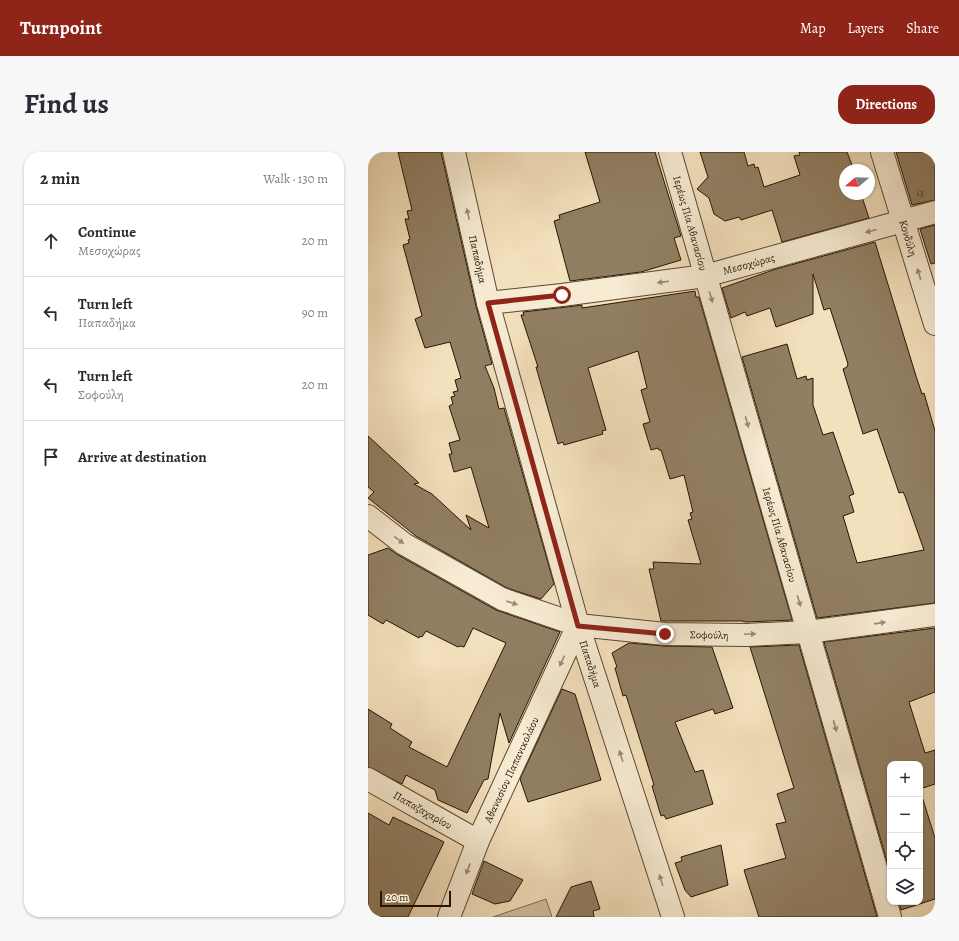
<!DOCTYPE html>
<html lang="en">
<head>
<meta charset="utf-8">
<style>
	:root { --surface:#fff; --page:#f7f7f7; --text:#2b2b33; --muted:#7c7c81; --line:#e1e1e2; --accent:#8f2418 }
	body { margin:0; font-family:Alegreya,serif; background:var(--page); color:var(--text) }
	.controls { position:absolute; right:12px; bottom:12px; display:grid; overflow:hidden; border-radius:8px; box-shadow:0 1px 3px #0004 }
	.controls button { width:36px; height:36px; display:grid; place-items:center; padding:0; border:0; border-bottom:1px solid var(--line); background:var(--surface); color:var(--text); font:20px sans-serif }
	.compass { position:absolute; left:471px; top:12px; width:36px; height:36px; border-radius:50%; background:var(--surface); box-shadow:0 1px 3px #0004; rotate:251deg }
	.scale { position:absolute; left:12px; bottom:10px; width:71px; box-sizing:border-box; padding-left:4px; border:2px solid #261602; border-top:0; font-size:11px; line-height:14px; white-space:nowrap; color:#261602; -webkit-text-stroke:3px #f7ebd3; paint-order:stroke }
	.stop { position:absolute; width:12px; height:12px; margin:-9px; border:3px solid #8f2418; border-radius:50%; background:#fff }
	.stop.end { background:#8f2418; border-color:#fff; box-shadow:0 1px 4px #0008 }
	.list { margin:0; padding:0; list-style:none }
	h2 { display:flex; justify-content:space-between; align-items:center; height:52px; margin:0; padding:0 16px; font-size:17px }
	h2 small { font-size:13px; font-weight:400; color:var(--muted) }
	.list li { display:grid; grid-template-columns:26px 1fr auto; gap:12px; align-items:center; box-sizing:border-box; height:72px; padding:0 16px; border-top:1px solid var(--line) }
	.list b { display:block; font-size:15px; white-space:nowrap }
	.list p { margin:0; font-size:13px; white-space:nowrap; color:var(--muted) }
	.list em { font-size:13px; font-style:normal; color:var(--muted) }
	.icon { flex:none; width:22px; height:22px; fill:none; stroke:currentColor; stroke-width:2; stroke-linecap:round; stroke-linejoin:round }
	.map { position:relative; flex:none; width:567px; height:765px; overflow:hidden; border-radius:16px }
	header { display:flex; align-items:center; gap:24px; box-sizing:border-box; height:56px; padding:0 20px; background:var(--accent); color:#fff }
	header strong { font-size:19px }
	nav { display:flex; gap:22px; margin-inline-start:auto; font-size:14px }
	.intro { display:flex; align-items:center; justify-content:space-between; box-sizing:border-box; height:96px; padding:0 24px }
	h1 { margin:0; font-size:28px }
	.button { padding:10px 18px; border-radius:16px; background:var(--accent); color:#fff; font-size:14px; font-weight:700 }
	main { display:flex; gap:24px; padding:0 24px }
	aside { flex:1; background:var(--surface); border-radius:16px; box-shadow:0 1px 3px #0004 }
	.map>svg:first-child { display:block }
	.green { fill:#d0be9c; stroke:#7b6a4f }
	.building { fill:#917f63; stroke:#261602 }
	.lines { fill:none; stroke-linecap:round; stroke-linejoin:round }
	.minor-casing { stroke:#594830; stroke-width:24 }
	.minor { stroke:#f7ebd3; stroke-width:22 }
	.oneway { fill:#998b75 }
	.route { stroke:#8f2418; stroke-width:5 }
	.labels { text-anchor:middle; dominant-baseline:central; stroke-width:3.5; stroke-linejoin:round; paint-order:stroke }
	.number-label { font-size:9px; fill:#41301a }
	.street-label { font-size:11px; fill:#261602; stroke:#f7ebd3 }
</style>
</head>
<body>
<header>
<strong>Turnpoint</strong>
<nav><a>Map</a><a>Layers</a><a>Share</a></nav>
</header>
<div class="intro"><h1>Find us</h1><a class="button">Directions</a></div>
<main>
<aside>
<h2>2 min<small>Walk · 130 m</small></h2>
<ul class="list">
<li><svg class="icon" aria-label="ahead" viewBox="0 0 24 24"><path d="M12 20V5M6 11l6-6 6 6"/></svg><div><b>Continue</b><p>Μεσοχώρας</p></div><em>20 m</em></li>
<li><svg class="icon" aria-label="left" viewBox="0 0 24 24"><path d="M17 20v-9H6M10 6l-5 5 5 5"/></svg><div><b>Turn left</b><p>Παπαδήμα</p></div><em>90 m</em></li>
<li><svg class="icon" aria-label="left" viewBox="0 0 24 24"><path d="M17 20v-9H6M10 6l-5 5 5 5"/></svg><div><b>Turn left</b><p>Σοφούλη</p></div><em>20 m</em></li>
<li><svg class="icon" aria-label="arrive" viewBox="0 0 24 24"><path d="M6 21V4h12l-3 4 3 4H6"/></svg><div><b>Arrive at destination</b></div></li>
</ul>
</aside>
<div class="map">
<svg width="567" height="765" viewBox="0 0 567 765">
	<rect width="100%" height="100%" fill="#f3e0bc"/>
	<filter id="stains"><feTurbulence type="fractalNoise" baseFrequency=".005" numOctaves="4"/><feColorMatrix values="0 0 0 0 .2 0 0 0 0 .09 0 0 0 0 .02 0 0 0 .5 -.17"/></filter>
	<radialGradient id="worn" r=".72"><stop offset=".6" stop-color="#630" stop-opacity="0"/><stop offset="1" stop-color="#630" stop-opacity=".3"/></radialGradient>
	<path class="green" d="M178,747L184,765H125Z"/>
	<path class="building" d="M30,0H73L108,154L124,212L117,214L126,236L131,257L136,256L186,432L173,447L139,436L48,384L0,346L6,340L0,335V284L51,331L46,332L64,342L103,378L98,363L121,376L103,315L86,320L81,302H84L81,291L92,288L81,254L85,252L83,245L87,244L85,240L90,239L87,228L93,226L82,190L57,196L47,167L54,164L35,93L41,91L40,88L42,87L37,67H41L39,59L44,58Z
		M217,0H287L313,84L306,86L313,108L273,120L202,129L186,69L192,67L191,63L232,50Z
		M332,0H376L380,14L386,12L387,16L390,15L396,35L432,23L426,4L432,3L431,0H479L486,18H477V42H493L501,66L414,90L404,58L373,68L371,65L357,69L346,62L341,46L329,37L340,25Z
		M528,0H567V48L544,53Z
		M567,73V111L563,112L552,77Z
		M507,90L548,224L554,242L556,241L567,279V451L449,466L374,205L419,192L429,227L438,224L439,228L445,226V253L455,283L465,280L486,342L481,344L486,360L475,364L489,411L556,398L537,344L535,340L531,341L509,277L495,282L475,217L479,215L480,212L462,156L456,158L445,122V162L408,175L402,156L379,164L377,160L363,166L354,136L408,117Z
		M327,139L328,145H331L424,468L378,470L374,469H293L281,417H286L285,410L333,412L320,368L324,367L322,361L325,360L316,323L302,327L293,298H291L290,296L283,298L275,272L282,270L273,238L279,236L270,199L220,216L238,278L234,279L235,282L196,293L195,290L190,292L168,215H170L153,163H156L155,160L207,154L214,153V156Z
		M20,396L30,403L128,458L192,480L141,591L132,561L120,627L116,628L99,661L70,648L67,638L38,623L34,632L0,615V557L24,572L22,576L44,590L41,595L79,615L138,491L105,476L96,495L92,494L90,495L58,479L54,485L52,484L51,486L18,468L15,472L0,463V403Z
		M567,476V540L541,550L557,601L567,598V632L552,637V612H522V720L456,490Z
		M261,491L297,494L344,495L365,556L347,562L345,557L307,570L327,620L335,618L345,652L298,667L296,663L293,664L284,634L286,633L258,543L255,544L247,516L249,515L244,501Z
		M431,493L509,765H391L379,728L376,718L418,706L408,672L418,670L409,642L426,636L382,495Z
		M194,537L207,542L233,628L160,650L152,627Z
		M552,638L567,686V747L533,758L531,750H552Z
		M0,661L21,673L25,665L76,690L40,765H0Z
		M353,693L360,733L323,745L317,738L307,711L314,709L313,705Z
		M116,709L155,728L142,749L127,752L104,742Z
		M223,729L232,757L225,759L226,765H188L203,735Z"/>
	<g class="lines">
		<g class="minor-casing">
			<g id="minor">
				<path id="s1" d="M86,0L120,151L210,473L305,765"/>
				<path id="s2" d="M302,0L522,765"/>
				<path id="s3" d="M514,0L567,172"/>
				<path id="s4" d="M120,151L194,143L337,124L567,60"/>
				<path id="s5" d="M0,364L36,392L134,447L210,473L297,482L378,483L440,480L567,463"/>
				<path id="s6" d="M0,627L110,689"/>
				<path id="s7" d="M81,765L110,689L210,473"/>
			</g>
		</g>
		<use href="#minor" class="minor"/>
	</g>
	<defs><path id="oneway-solid" d="M-6-.8H1V-3.2L6.5 0L1 3.2V.8H-6Z"/></defs>
	<g class="oneway">
		<use href="#oneway-solid" transform="translate(100 62) rotate(-102)"/>
		<use href="#oneway-solid" transform="translate(503 79) rotate(165)"/>
		<use href="#oneway-solid" transform="translate(551 122) rotate(-107)"/>
		<use href="#oneway-solid" transform="translate(295 130) rotate(173)"/>
		<use href="#oneway-solid" transform="translate(343 145) rotate(74)"/>
		<use href="#oneway-solid" transform="translate(379 270) rotate(74)"/>
		<use href="#oneway-solid" transform="translate(31 388) rotate(37)"/>
		<use href="#oneway-solid" transform="translate(431 449) rotate(74)"/>
		<use href="#oneway-solid" transform="translate(144 451) rotate(19)"/>
		<use href="#oneway-solid" transform="translate(512 471) rotate(-8)"/>
		<use href="#oneway-solid" transform="translate(382 482) rotate(-2)"/>
		<use href="#oneway-solid" transform="translate(194 509) rotate(115)"/>
		<use href="#oneway-solid" transform="translate(467 574) rotate(74)"/>
		<use href="#oneway-solid" transform="translate(253 604) rotate(-108)"/>
		<use href="#oneway-solid" transform="translate(100 717) rotate(111)"/>
		<use href="#oneway-solid" transform="translate(293 728) rotate(-108)"/>
	</g>
	<g class="lines">
		<path class="route" d="M194,143L120,151L210,474L297,482"/>
	</g>
	<g class="labels">
		<g class="number-label">
			<text x="552" y="41">13</text>
		</g>
		<g class="street-label">
			<text stroke="none"><textPath href="#s2" startOffset="74">Ιερέως Πία Αθανασίου</textPath></text>
			<text stroke="none"><textPath href="#s3" startOffset="90">Κονδύλη</textPath></text>
			<text stroke="none"><textPath href="#s1" startOffset="110">Παπαδήμα</textPath></text>
			<text stroke="none"><textPath href="#s4" startOffset="264">Μεσοχώρας</textPath></text>
			<text stroke="none"><textPath href="#s2" startOffset="398">Ιερέως Πία Αθανασίου</textPath></text>
			<text stroke="none"><textPath href="#s5" startOffset="370">Σοφούλη</textPath></text>
			<text stroke="none"><textPath href="#s1" startOffset="530">Παπαδήμα</textPath></text>
			<text stroke="none"><textPath href="#s7" startOffset="160">Αθανασίου Παπανικολάου</textPath></text>
			<text stroke="none"><textPath href="#s6" startOffset="63">Παπαζαχαρίου</textPath></text>
		</g>
	</g>
	<rect width="100%" height="100%" filter="url(#stains)"/>
	<rect width="100%" height="100%" fill="url(#worn)"/>
</svg>
<div class="controls">
<button>+</button>
<button>−</button>
<button><svg class="icon" aria-label="locate" viewBox="0 0 24 24"><circle cx="12" cy="12" r="6"/><path d="M12 2v4M12 18v4M2 12h4M18 12h4"/></svg></button>
<button><svg class="icon" aria-label="layers" viewBox="0 0 24 24"><path d="M12 4l9 5-9 5-9-5zM3 14l9 5 9-5"/></svg></button>
</div>
<svg class="compass" viewBox="-18 -18 36 36"><path d="M0-13l5 13h-10z" fill="#e53935"/><path d="M0 13l5-13h-10z" fill="#7c7c81"/></svg>
<div class="scale">20 m</div>
<div class="stop" style="left:194px;top:143px"></div>
<div class="stop end" style="left:297px;top:482px"></div>
</div>
</main>
</body>
</html>
